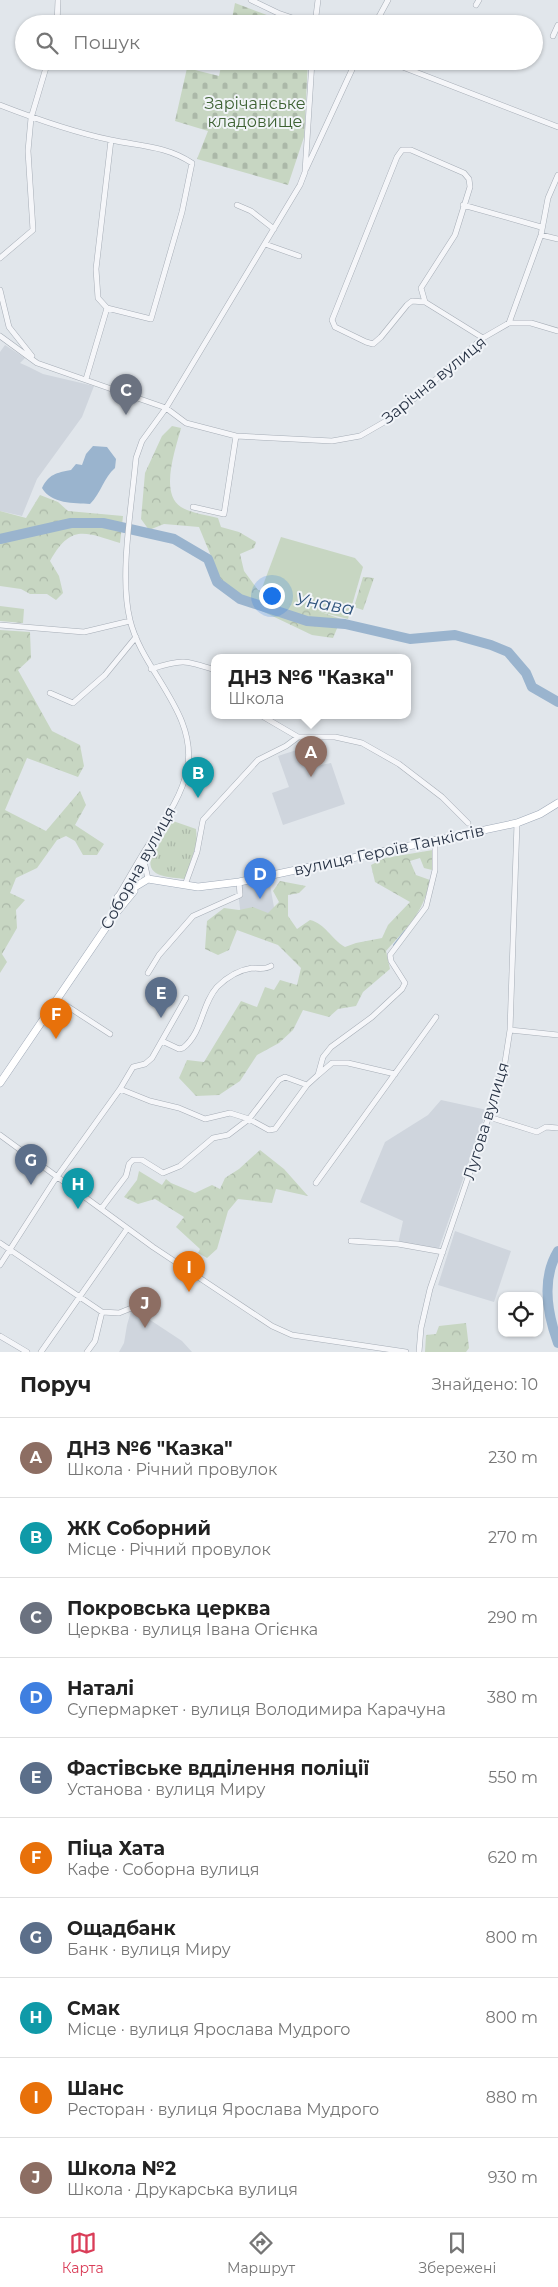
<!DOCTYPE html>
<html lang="uk">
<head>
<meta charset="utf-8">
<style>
	:root { --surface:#fff; --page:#f6f6f6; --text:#222; --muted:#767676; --line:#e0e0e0; --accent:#da3d58 }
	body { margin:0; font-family:Montserrat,sans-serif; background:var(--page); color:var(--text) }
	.controls { position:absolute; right:15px; bottom:15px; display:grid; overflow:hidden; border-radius:10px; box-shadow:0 1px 4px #0004 }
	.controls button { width:45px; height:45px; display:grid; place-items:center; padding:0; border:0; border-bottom:1px solid var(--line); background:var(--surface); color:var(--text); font:25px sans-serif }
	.you { position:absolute; left:271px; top:595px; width:18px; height:18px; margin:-12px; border:4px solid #fff; border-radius:50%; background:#1a73e8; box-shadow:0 0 0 8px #1a73e833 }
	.badge { display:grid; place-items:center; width:32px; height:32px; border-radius:50%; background:var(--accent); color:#fff; font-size:16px; font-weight:700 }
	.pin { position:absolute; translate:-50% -41px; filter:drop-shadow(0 1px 2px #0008) }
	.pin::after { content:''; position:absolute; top:26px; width:18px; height:15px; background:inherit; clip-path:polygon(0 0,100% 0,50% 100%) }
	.popup { position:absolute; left:211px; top:654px; width:200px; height:65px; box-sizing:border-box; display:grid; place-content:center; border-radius:10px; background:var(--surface); filter:drop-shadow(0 1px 4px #0005); font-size:16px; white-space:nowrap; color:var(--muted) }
	.popup b { font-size:19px; color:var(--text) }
	.popup::after { content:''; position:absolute; left:50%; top:100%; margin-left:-10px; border:10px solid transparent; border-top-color:var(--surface) }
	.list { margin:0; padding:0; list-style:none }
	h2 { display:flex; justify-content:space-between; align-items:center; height:65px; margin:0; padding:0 20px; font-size:21px }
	h2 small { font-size:16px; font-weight:400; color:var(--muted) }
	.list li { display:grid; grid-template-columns:32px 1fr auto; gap:15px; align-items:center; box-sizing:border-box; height:80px; padding:0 20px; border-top:1px solid var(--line) }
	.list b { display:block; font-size:19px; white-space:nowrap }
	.list p { margin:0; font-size:16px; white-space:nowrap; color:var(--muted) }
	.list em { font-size:16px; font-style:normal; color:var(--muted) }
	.icon { flex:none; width:28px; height:28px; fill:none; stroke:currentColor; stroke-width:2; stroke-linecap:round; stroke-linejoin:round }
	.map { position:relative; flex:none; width:558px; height:1352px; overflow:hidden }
	.search { position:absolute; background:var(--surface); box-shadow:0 1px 4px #0004; left:15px; right:15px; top:15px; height:55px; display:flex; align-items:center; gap:12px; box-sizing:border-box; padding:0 18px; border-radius:28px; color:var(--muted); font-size:19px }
	.sheet { height:865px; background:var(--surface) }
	nav { display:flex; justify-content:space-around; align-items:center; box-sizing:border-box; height:70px; border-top:1px solid var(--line); background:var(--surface); font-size:14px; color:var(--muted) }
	nav a { display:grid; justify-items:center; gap:2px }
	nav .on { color:var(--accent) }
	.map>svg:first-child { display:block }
	.built { fill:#cfd5dd }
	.grass { fill:url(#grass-tufts) }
	.forest { fill:url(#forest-crowns) }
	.cemetery { fill:url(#cemetery-stones) }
	.garden { fill:#c7d6c2 }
	.water { fill:#9ab4ce }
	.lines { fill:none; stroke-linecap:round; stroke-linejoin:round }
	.stream { stroke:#9ab4ce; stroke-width:2 }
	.river { stroke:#9ab4ce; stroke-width:10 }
	.minor-casing { stroke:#a6adb6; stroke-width:6 }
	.major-casing { stroke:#a0aab8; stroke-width:8 }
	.minor { stroke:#f5f6f9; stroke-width:5 }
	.major { stroke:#fff; stroke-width:7 }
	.labels { text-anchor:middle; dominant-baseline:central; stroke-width:4; stroke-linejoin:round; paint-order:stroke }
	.park-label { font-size:16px; fill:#3e6234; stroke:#f1f4f8 }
	.street-label { font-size:16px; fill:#283345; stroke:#f1f4f8 }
	.water-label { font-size:18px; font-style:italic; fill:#2e537c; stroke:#f1f4f8 }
</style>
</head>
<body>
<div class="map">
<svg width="558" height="1352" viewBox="0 0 558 1352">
	<defs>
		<pattern id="grass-tufts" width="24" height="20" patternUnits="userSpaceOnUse" patternTransform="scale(1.25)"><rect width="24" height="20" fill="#c7d6c2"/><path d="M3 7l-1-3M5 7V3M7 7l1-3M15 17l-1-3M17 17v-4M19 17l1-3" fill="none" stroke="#abb8a8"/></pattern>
		<pattern id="forest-crowns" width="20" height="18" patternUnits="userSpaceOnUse" patternTransform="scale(1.25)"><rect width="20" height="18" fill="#c7d6c2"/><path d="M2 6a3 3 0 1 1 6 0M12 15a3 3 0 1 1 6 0" fill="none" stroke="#abb8a8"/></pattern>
		<pattern id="cemetery-stones" width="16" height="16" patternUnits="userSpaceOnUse" patternTransform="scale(1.25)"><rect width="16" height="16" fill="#c7d6c2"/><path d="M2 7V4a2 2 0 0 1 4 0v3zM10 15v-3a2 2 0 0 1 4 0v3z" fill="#abb8a8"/></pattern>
	</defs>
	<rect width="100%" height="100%" fill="#e1e6eb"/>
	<path class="built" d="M5,345L25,358L20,363L29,367L43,374L94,386L82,417L37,479L22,516L0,511V352Z
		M309,746L316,766L331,763L345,804L283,825L272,793L289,787L278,756Z
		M269,879L275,913L241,916L237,885Z
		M441,1100L487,1110L438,1251L398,1244L403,1221L360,1202L385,1142L428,1115Z
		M455,1231L511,1251L494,1302L438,1285Z
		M132,1308L182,1341L192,1352H119L124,1343L127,1325Z"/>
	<path class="grass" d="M173,821L196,829L197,842L185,879C171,877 146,878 151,858Z"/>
	<path class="forest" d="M172,426L181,428C176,448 159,493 181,507C190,513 207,515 218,518L221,527L239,532L256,542L254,548L240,554L244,571L258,590L341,619L333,638L312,635L247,604L220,578L199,527L164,524L149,530L141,519L145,473L162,436Z
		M40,495L58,502L68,511L123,516L120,543C84,532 71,524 50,561L59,576L63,593L56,600L47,594H30L21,589L0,586V511L26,518Z
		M363,577L374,578L363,610L354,607Z
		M0,606L24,609L23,623L0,621Z
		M0,630L30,632L31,658L18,670L52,731L80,745L84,766L78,777L27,758L5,810L46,831L80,791L86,805L75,825L104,844L97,855H83L75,841L66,836L57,840L37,868L16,878L10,893L25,900L16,910L17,928L2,954L7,962L0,973Z
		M433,850L432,870L424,868L420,858L410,861L416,875L430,880C423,914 408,926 386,951L390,969L363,992L356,1006L338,1009L329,1017L303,1010L293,1030L279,1043L257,1055L240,1081L219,1095L196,1096L179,1078L187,1060L204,1062L241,1001L257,1007L265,987L274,990L280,980L297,985L301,968L278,945L237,930L229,950L218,955L205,949L207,921L224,908L239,910L253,907L268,913L279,902L273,891L280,881L306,886L299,893L288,895V916L297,929L310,920C326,924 330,938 345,947L356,943L382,938L388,925L410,902L375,882L371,865L385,858Z
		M260,1150L284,1169L308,1196L276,1189L272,1203L238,1199L228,1211L217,1249L207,1258L198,1253L200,1249L176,1227L184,1217L155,1199L138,1204L124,1197L137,1180L139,1171L162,1185L166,1179L171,1183L195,1193L212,1185L220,1189L225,1178L239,1169Z
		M466,1323L469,1348L466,1352H425L426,1335L436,1334L439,1326Z"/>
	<path class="cemetery" d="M235,3L291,24H231Z
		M222,61H308L304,137L288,185L197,159L208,131L175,121L187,68L219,76Z"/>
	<path class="garden" d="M281,537L355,558L363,567L348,619L259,596Z"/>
	<path class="water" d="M93,446L107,447L116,459L115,468C104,477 101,493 90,504C74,503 51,504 42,488C49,474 56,473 71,470L76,464L82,465L86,454Z"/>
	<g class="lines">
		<path class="stream" d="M394,945L405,931"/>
		<path class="river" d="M0,539L71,523H103L174,539L208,559L217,582L240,599L307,621L345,624L410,639L455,635L491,645L508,652L526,673L532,687L558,702
			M558,1251C541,1279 547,1313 558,1343"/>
		<g class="minor-casing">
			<path id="minor" d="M251,0L278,13L310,24
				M476,5L479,0
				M57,24L58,0
				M315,24L318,0
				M375,24L388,0
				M553,36L558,25
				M387,61L558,127
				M0,105C36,119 73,132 111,140C140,146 167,146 192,163L182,212L151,319L107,308
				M402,150H411L464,173L469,179L470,187L455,235L421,288L425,302L412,301L407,305L381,337L373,344L366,342L335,327L332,320L397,157Z
				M306,169L356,61
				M237,205L251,211L274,229
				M463,205L541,227
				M541,235L558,239
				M265,244L299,256
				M0,258L33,230L28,151L31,118L48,61
				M0,290L9,327L32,356
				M425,302L483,338
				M509,323L541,235L548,198L558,175
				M0,336L37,363L166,408L186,423L236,436L332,441L360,436L393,417L483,338L509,323H531L558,331
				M86,379L107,308L98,298L96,269L111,140
				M193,507L224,514L236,436
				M0,625L84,632L130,621
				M151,669C182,659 185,660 215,670
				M50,693L73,703L105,675L136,637
				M262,716L298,737H335L362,743L399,764L442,797L468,823
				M144,861L148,879
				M185,885L197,852L203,820L258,760L286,746L298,737
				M129,890L147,850
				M118,896C126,883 133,870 141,857C157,830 181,801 187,770C199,714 142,671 130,620C119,576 132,504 136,458L142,441L166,408L300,185L305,172L312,61
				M148,973L159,955L193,916L240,895L239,882
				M55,1002L67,1006L110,1034
				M510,1030L558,1035
				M162,1041L179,1049L183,1048C203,1032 201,1005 217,987C226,978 239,970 252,968C258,968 265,970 271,966
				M318,1075L332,1063H348L395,1074
				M120,1089L150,1101L179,1108L205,1119L230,1113L249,1119L269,1130L275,1129L307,1085L318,1075L323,1057L331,1047L372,1017L402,989L405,983L391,961L390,955L426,907L435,870V840
				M489,1117L537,1132L546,1127L558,1128
				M0,1135L153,1247L272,1326L292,1335L406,1352
				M316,1183L436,1017
				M101,1209L126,1176L129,1164L133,1160H142L163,1173L180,1166L213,1138L228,1135L249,1119L279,1080L285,1077L307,1085
				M351,1241L398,1244L443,1252
				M0,1243L102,1312L119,1313L134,1307
				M0,1265L54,1181L120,1089L133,1067L145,1064L152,1058L186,998
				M0,1336L27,1352
				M41,1352L127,1229
				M87,1352L95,1341L102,1312
				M419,1352L421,1328L430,1289L503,1075L510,1030L517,823"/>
		</g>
		<g class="major-casing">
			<path id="major" d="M116,913L134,891
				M0,1083L111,920L118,897L148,879L198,887L239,882L517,823L540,814L558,803"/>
		</g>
		<use href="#minor" class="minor"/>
		<use href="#major" class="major"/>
	</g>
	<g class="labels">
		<g class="park-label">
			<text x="255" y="103">Зарічанське<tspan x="255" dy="18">кладовище</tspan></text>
		</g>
		<g class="street-label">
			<text transform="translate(434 380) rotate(-39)">Зарічна вулиця</text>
			<text transform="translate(389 850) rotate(-12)">вулиця Героїв Танкістів</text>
			<text transform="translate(138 868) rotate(-61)">Соборна вулиця</text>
			<text transform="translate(486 1121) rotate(-73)">Лугова вулиця</text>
		</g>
		<g class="water-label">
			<text transform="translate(325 604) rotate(10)">Унава</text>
		</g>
	</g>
</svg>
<div class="controls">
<button><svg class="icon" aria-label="locate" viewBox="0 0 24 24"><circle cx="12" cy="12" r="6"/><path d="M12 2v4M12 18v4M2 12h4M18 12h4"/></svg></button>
</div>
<div class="you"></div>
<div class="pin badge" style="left:311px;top:777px;background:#8d6e63">A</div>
<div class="popup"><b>ДНЗ №6 &quot;Казка&quot;</b>Школа</div>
<div class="pin badge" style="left:198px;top:798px;background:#0f9aa8">B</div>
<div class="pin badge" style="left:126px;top:415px;background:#6b7280">C</div>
<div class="pin badge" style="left:260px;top:899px;background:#3f7fe0">D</div>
<div class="pin badge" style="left:161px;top:1018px;background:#5c6f8a">E</div>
<div class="pin badge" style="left:56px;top:1039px;background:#e8710a">F</div>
<div class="pin badge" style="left:31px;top:1185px;background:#5c6f8a">G</div>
<div class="pin badge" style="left:78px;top:1209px;background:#0f9aa8">H</div>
<div class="pin badge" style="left:189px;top:1292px;background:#e8710a">I</div>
<div class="pin badge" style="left:145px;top:1328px;background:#8d6e63">J</div>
<div class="search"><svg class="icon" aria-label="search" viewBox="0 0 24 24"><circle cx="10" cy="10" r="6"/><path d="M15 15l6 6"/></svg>Пошук</div>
</div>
<section class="sheet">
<h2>Поруч<small>Знайдено: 10</small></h2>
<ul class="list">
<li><span class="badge" style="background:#8d6e63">A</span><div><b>ДНЗ №6 &quot;Казка&quot;</b><p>Школа · Річний провулок</p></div><em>230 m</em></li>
<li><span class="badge" style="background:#0f9aa8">B</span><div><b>ЖК Соборний</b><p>Місце · Річний провулок</p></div><em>270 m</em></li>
<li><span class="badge" style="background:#6b7280">C</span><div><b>Покровська церква</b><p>Церква · вулиця Івана Огієнка</p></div><em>290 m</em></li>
<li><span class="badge" style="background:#3f7fe0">D</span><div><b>Наталі</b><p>Супермаркет · вулиця Володимира Карачуна</p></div><em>380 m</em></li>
<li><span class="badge" style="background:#5c6f8a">E</span><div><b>Фастівське вдділення поліції</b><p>Установа · вулиця Миру</p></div><em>550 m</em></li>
<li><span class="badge" style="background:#e8710a">F</span><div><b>Піца Хата</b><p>Кафе · Соборна вулиця</p></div><em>620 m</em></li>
<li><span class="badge" style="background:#5c6f8a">G</span><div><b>Ощадбанк</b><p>Банк · вулиця Миру</p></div><em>800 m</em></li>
<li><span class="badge" style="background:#0f9aa8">H</span><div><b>Смак</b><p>Місце · вулиця Ярослава Мудрого</p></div><em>800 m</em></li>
<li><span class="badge" style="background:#e8710a">I</span><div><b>Шанс</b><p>Ресторан · вулиця Ярослава Мудрого</p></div><em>880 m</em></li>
<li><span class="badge" style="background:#8d6e63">J</span><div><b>Школа №2</b><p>Школа · Друкарська вулиця</p></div><em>930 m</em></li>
</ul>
</section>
<nav>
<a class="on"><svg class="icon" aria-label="map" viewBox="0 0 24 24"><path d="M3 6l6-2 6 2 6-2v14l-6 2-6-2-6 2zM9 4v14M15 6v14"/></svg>Карта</a>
<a><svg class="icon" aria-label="directions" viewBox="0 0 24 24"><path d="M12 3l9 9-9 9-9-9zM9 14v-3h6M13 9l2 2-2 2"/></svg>Маршрут</a>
<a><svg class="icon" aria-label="saved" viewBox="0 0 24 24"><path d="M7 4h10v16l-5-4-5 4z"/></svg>Збережені</a>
</nav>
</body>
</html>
